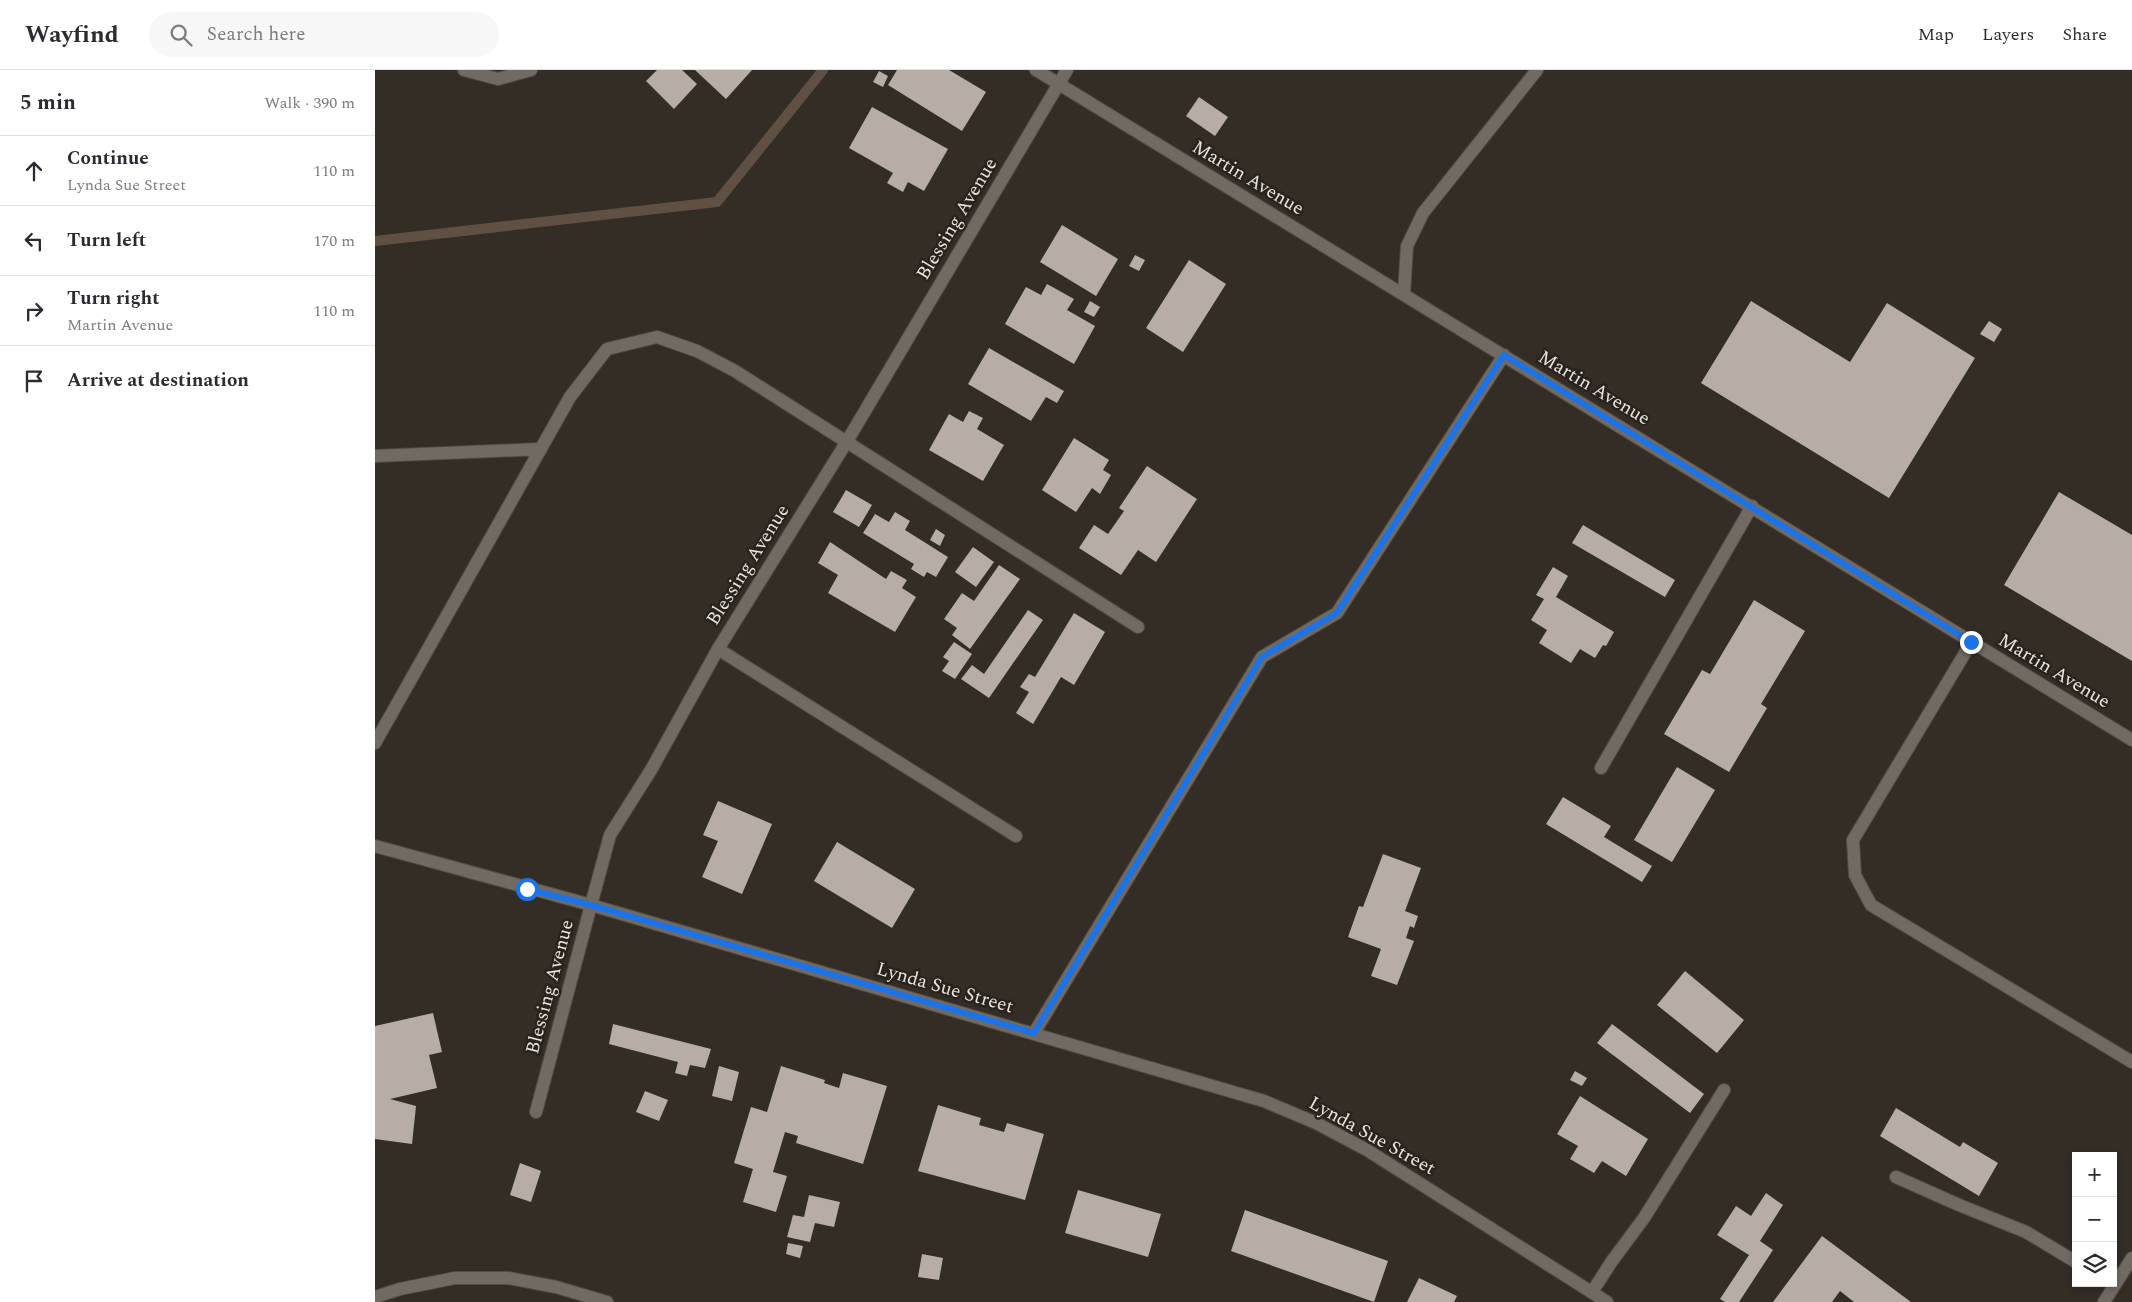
<!DOCTYPE html>
<html lang="en">
<head>
<meta charset="utf-8">
<style>
	:root { --surface:#fff; --page:#f7f7f7; --text:#2b2b33; --muted:#7c7c81; --line:#e1e1e2 }
	body { margin:0; font-family:Spectral,serif; background:var(--page); color:var(--text) }
	.controls { position:absolute; right:15px; bottom:15px; display:grid; overflow:hidden; border-radius:0px; box-shadow:0 2px 8px #0003 }
	.controls button { width:45px; height:45px; display:grid; place-items:center; padding:0; border:0; border-bottom:1px solid var(--line); background:var(--surface); color:var(--text); font:25px sans-serif }
	.stop { position:absolute; width:15px; height:15px; margin:-11px; border:4px solid #1a73e8; border-radius:50%; background:#fff }
	.stop.end { background:#1a73e8; border-color:#fff; box-shadow:0 1px 5px #0008 }
	.list { margin:0; padding:0; list-style:none }
	h2 { display:flex; justify-content:space-between; align-items:center; height:65px; margin:0; padding:0 20px; font-size:21px }
	h2 small { font-size:16px; font-weight:400; color:var(--muted) }
	.list li { display:grid; grid-template-columns:32px 1fr auto; gap:15px; align-items:center; box-sizing:border-box; height:70px; padding:0 20px; border-top:1px solid var(--line) }
	.list b { display:block; font-size:19px; white-space:nowrap }
	.list p { margin:0; font-size:16px; white-space:nowrap; color:var(--muted) }
	.list em { font-size:16px; font-style:normal; color:var(--muted) }
	.icon { flex:none; width:28px; height:28px; fill:none; stroke:currentColor; stroke-width:2; stroke-linecap:round; stroke-linejoin:round }
	.map { position:relative; flex:none; width:1757px; height:1232px; overflow:hidden }
	header { display:flex; align-items:center; gap:30px; box-sizing:border-box; height:70px; padding:0 25px; background:var(--surface); border-bottom:1px solid var(--line) }
	header strong { font-size:24px }
	nav { display:flex; gap:28px; margin-inline-start:auto; font-size:18px }
	.search { width:350px; height:45px; background:var(--page); display:flex; align-items:center; gap:12px; box-sizing:border-box; padding:0 18px; border-radius:28px; color:var(--muted); font-size:19px }
	main { display:flex }
	aside { flex:1; background:var(--surface) }
	.map>svg:first-child { display:block }
	.lines { fill:none; stroke-linecap:round; stroke-linejoin:round }
	.stream { stroke:#5f5043; stroke-width:10 }
	.building { fill:#b6aea6 }
	.service-casing { stroke:#514b45; stroke-width:14 }
	.minor-casing { stroke:#514b45; stroke-width:14 }
	.secondary-casing { stroke:#514b45; stroke-width:14 }
	.service { stroke:#716a63; stroke-width:12 }
	.minor { stroke:#716a63; stroke-width:12 }
	.secondary { stroke:#716a63; stroke-width:12 }
	.route { stroke:#1a73e8; stroke-width:6 }
	.labels { text-anchor:middle; dominant-baseline:central; stroke-width:5; stroke-linejoin:round; paint-order:stroke }
	.street-label { font-size:19px; fill:#e9e4e0; stroke:#29231d }
</style>
</head>
<body>
<header>
<strong>Wayfind</strong>
<div class="search"><svg class="icon" aria-label="search" viewBox="0 0 24 24"><circle cx="10" cy="10" r="6"/><path d="M15 15l6 6"/></svg>Search here</div>
<nav><a>Map</a><a>Layers</a><a>Share</a></nav>
</header>
<main>
<aside>
<h2>5 min<small>Walk · 390 m</small></h2>
<ul class="list">
<li><svg class="icon" aria-label="ahead" viewBox="0 0 24 24"><path d="M12 20V5M6 11l6-6 6 6"/></svg><div><b>Continue</b><p>Lynda Sue Street</p></div><em>110 m</em></li>
<li><svg class="icon" aria-label="left" viewBox="0 0 24 24"><path d="M17 20v-9H6M10 6l-5 5 5 5"/></svg><div><b>Turn left</b></div><em>170 m</em></li>
<li><svg class="icon" aria-label="right" viewBox="0 0 24 24"><path d="M7 20v-9h11M14 6l5 5-5 5"/></svg><div><b>Turn right</b><p>Martin Avenue</p></div><em>110 m</em></li>
<li><svg class="icon" aria-label="arrive" viewBox="0 0 24 24"><path d="M6 21V4h12l-3 4 3 4H6"/></svg><div><b>Arrive at destination</b></div></li>
</ul>
</aside>
<div class="map">
<svg width="1757" height="1232" viewBox="0 0 1757 1232">
	<rect width="100%" height="100%" fill="#332d26"/>
	<g class="lines">
		<path class="stream" d="M0,171L342,132L448,0"/>
	</g>
	<path class="building" d="M282,0H307L322,14L299,39L271,11Z
		M320,0H377L351,29Z
		M522,0H574L611,22L587,61L513,15Z
		M504,1L513,6L508,17L498,12Z
		M824,27L853,47L840,66L811,46Z
		M497,37L573,79L549,121L533,112L528,122L512,113L518,103L474,78Z
		M687,155L743,189L721,226L665,192Z
		M760,185L770,190L764,201L754,196Z
		M814,190L851,214L808,282L771,258Z
		M672,214L699,229L692,240L720,256L699,294L630,254L651,217L666,225Z
		M715,231L725,237L719,247L709,242Z
		M1376,231L1475,292L1512,233L1600,288L1514,428L1326,313Z
		M1614,251L1627,259L1619,272L1605,264Z
		M614,278L689,321L682,333L671,327L656,351L593,314Z
		M594,341L608,348L602,359L629,375L608,411L554,380L574,344L588,352Z
		M699,368L734,390L728,400L736,405L725,424L717,418L701,442L667,420Z
		M772,396L822,429L781,492L763,480L746,505L704,478L719,455L733,464L749,441L744,438Z
		M471,420L497,435L484,457L458,442Z
		M1684,422L1757,465V591L1629,515Z
		M520,442L535,451L530,460L573,487L561,507L552,502L549,507L536,499L539,494L488,463L500,444L514,452Z
		M1208,455L1300,510L1290,527L1197,473Z
		M561,459L570,465L565,476L555,470Z
		M455,472L511,509L516,501L532,510L527,518L541,527L520,562L453,523L463,505L443,493Z
		M598,477L619,492L601,517L580,502Z
		M624,495L645,509L595,579L577,565L582,558L569,549L587,523L599,531Z
		M1178,497L1193,506L1181,527L1239,562L1231,576L1228,575L1220,588L1205,579L1196,593L1164,573L1172,560L1156,550L1169,529L1161,525Z
		M1379,530L1430,561L1386,634L1392,638L1354,702L1289,664L1327,600L1335,604Z
		M653,540L668,550L614,628L586,609L597,595L609,604Z
		M699,543L730,562L699,615L686,607L658,654L641,643L654,622L645,617L654,604L660,607Z
		M579,572L597,584L580,609L567,601L574,591L568,587Z
		M1302,697L1340,720L1297,792L1259,770Z
		M1188,727L1236,756L1229,767L1277,796L1267,812L1171,754Z
		M343,731L397,754L367,824L327,807L343,771L328,765Z
		M462,772L540,819L517,858L439,811Z
		M1008,784L1046,798L1030,841L1043,846L1039,858L1035,856L1031,868L1039,871L1022,915L996,906L1006,879L973,867L984,836L988,837Z
		M1310,901L1369,950L1342,983L1282,935Z
		M58,943L67,982L54,985L62,1018L15,1029L41,1036L37,1074L0,1069V956Z
		M238,954L336,979L330,998L315,995L312,1006L300,1003L303,992L234,974Z
		M1237,954L1329,1024L1315,1043L1222,973Z
		M344,996L364,1002L357,1031L337,1026Z
		M406,996L450,1010L449,1013L464,1018L468,1003L512,1016L488,1094L421,1073L423,1066L410,1062L398,1102L412,1106L401,1142L368,1132L378,1099L359,1093L376,1037L392,1042Z
		M1200,1001L1212,1008L1207,1016L1195,1010Z
		M270,1021L293,1030L284,1051L261,1042Z
		M1205,1026L1273,1069L1251,1106L1227,1091L1219,1103L1195,1089L1203,1076L1182,1064Z
		M563,1035L606,1048L604,1055L629,1062L632,1053L669,1064L650,1130L543,1101Z
		M1521,1038L1585,1077L1588,1072L1623,1093L1604,1126L1505,1066Z
		M145,1093L166,1101L156,1132L135,1125Z
		M703,1120L786,1144L773,1187L690,1163Z
		M1391,1123L1408,1135L1385,1171L1398,1180L1364,1232H1350L1345,1229L1374,1185L1342,1165L1361,1136L1376,1146Z
		M434,1125L465,1132L459,1157L440,1153L435,1172L412,1167L418,1145L429,1147Z
		M870,1140L1013,1191L999,1232L856,1181Z
		M1447,1166L1536,1232H1479L1465,1221L1457,1232H1398Z
		M413,1173L428,1176L425,1188L411,1184Z
		M547,1184L568,1188L564,1210L543,1207Z
		M1044,1208L1082,1226L1079,1232H1032Z"/>
	<g class="lines">
		<g class="service-casing">
			<path id="service" d="M1029,224L1032,176L1048,143L1162,0
				M0,386L166,379
				M1596,573L1478,770L1480,805L1496,835L1757,992
				M343,579L641,766
				M0,673L195,327L232,279L282,267L322,281L360,301L763,557
				M1226,698L1377,436
				M161,1042L216,835
				M1521,1107L1584,1135L1651,1162L1701,1192
				M1217,1222L1237,1191L1269,1148L1349,1020
				M0,1227L25,1219L80,1208H133L181,1217L232,1232"/>
		</g>
		<g class="minor-casing">
			<path id="minor" d="M89,0L123,9L156,0
				M661,0L1757,670
				M0,776L216,835L889,1031L941,1053L992,1080L1232,1232
				M216,835L235,765L276,700L343,579L471,373L692,0
				M659,963L887,587L962,543L1129,285"/>
		</g>
		<g class="secondary-casing">
			<path id="secondary" d="M1729,1232L1757,1188"/>
		</g>
		<use href="#service" class="service"/>
		<use href="#minor" class="minor"/>
		<use href="#secondary" class="secondary"/>
	</g>
	<g class="lines">
		<path class="route" d="M152,819L216,835L659,963L887,587L962,543L1129,285L1596,572"/>
	</g>
	<g class="labels">
		<g class="street-label">
			<text transform="translate(873 108) rotate(31)">Martin Avenue</text>
			<text transform="translate(582 149) rotate(-59)">Blessing Avenue</text>
			<text transform="translate(1219 318) rotate(31)">Martin Avenue</text>
			<text transform="translate(373 495) rotate(-58)">Blessing Avenue</text>
			<text transform="translate(1679 601) rotate(31)">Martin Avenue</text>
			<text transform="translate(175 917) rotate(-75)">Blessing Avenue</text>
			<text transform="translate(570 918) rotate(16)">Lynda Sue Street</text>
			<text transform="translate(997 1066) rotate(29)">Lynda Sue Street</text>
		</g>
	</g>
</svg>
<div class="controls">
<button>+</button>
<button>−</button>
<button><svg class="icon" aria-label="layers" viewBox="0 0 24 24"><path d="M12 4l9 5-9 5-9-5zM3 14l9 5 9-5"/></svg></button>
</div>
<div class="stop" style="left:152px;top:819px"></div>
<div class="stop end" style="left:1596px;top:572px"></div>
</div>
</main>
</body>
</html>
